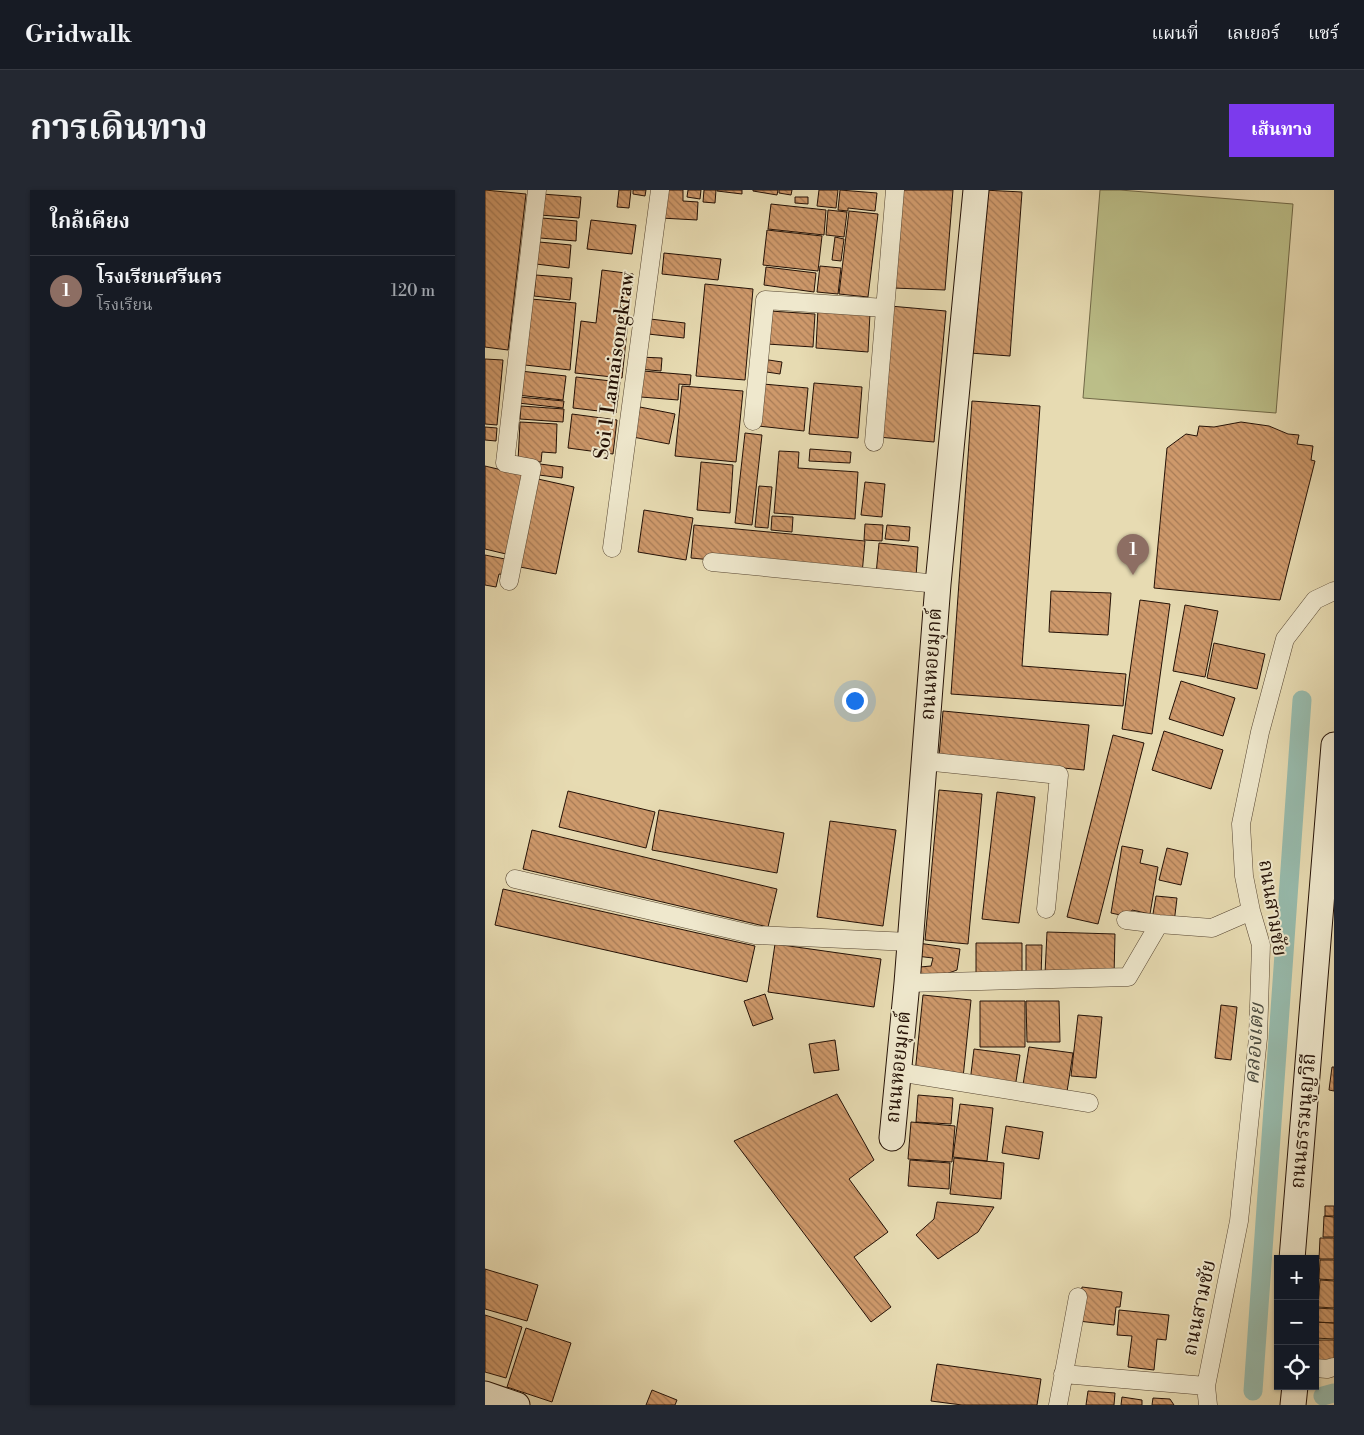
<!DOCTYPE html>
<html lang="th">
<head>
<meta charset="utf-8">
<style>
	:root { --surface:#171b24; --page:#242831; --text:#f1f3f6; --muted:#9ea1a6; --line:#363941; --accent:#7c3aed }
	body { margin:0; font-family:"Libre Bodoni","Noto Serif Thai",serif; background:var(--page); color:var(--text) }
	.controls { position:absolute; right:15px; bottom:15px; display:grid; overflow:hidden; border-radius:0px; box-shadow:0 1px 4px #0004 }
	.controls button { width:45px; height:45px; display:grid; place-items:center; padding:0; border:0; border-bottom:1px solid var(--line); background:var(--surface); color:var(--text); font:25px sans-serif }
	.you { position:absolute; left:369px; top:510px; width:18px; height:18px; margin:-12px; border:4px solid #fff; border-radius:50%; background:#1a73e8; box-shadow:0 0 0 8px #1a73e833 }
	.badge { display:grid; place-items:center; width:32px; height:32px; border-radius:50%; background:var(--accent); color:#fff; font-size:16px; font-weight:700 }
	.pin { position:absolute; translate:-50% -41px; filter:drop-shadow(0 1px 2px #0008) }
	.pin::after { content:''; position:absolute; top:26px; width:18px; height:15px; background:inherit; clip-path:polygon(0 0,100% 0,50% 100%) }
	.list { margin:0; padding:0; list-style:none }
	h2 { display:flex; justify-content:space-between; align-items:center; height:65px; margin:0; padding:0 20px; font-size:21px }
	h2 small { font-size:16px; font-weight:400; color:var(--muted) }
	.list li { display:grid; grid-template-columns:32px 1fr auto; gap:15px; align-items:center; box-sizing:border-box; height:70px; padding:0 20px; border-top:1px solid var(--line) }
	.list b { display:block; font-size:19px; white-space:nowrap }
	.list p { margin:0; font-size:16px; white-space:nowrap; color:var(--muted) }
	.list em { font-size:16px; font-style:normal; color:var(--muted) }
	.icon { flex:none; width:28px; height:28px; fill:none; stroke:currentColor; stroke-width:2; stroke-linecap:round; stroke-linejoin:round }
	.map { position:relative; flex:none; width:849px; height:1215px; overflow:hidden; border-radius:0px }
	header { display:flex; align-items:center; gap:30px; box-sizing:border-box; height:70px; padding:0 25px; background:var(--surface); border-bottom:1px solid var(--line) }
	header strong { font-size:24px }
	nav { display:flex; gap:28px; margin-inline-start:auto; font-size:18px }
	.intro { display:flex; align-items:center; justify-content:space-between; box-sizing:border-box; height:120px; padding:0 30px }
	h1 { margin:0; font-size:35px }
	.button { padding:12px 22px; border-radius:0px; background:var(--accent); color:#fff; font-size:18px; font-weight:700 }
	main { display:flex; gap:30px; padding:0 30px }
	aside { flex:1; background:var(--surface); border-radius:0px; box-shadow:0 1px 4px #0004 }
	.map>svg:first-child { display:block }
	.pitch { fill:#bbbe88; stroke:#706847 }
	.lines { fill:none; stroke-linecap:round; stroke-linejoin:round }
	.canal { stroke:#97bbad; stroke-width:19 }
	.building { fill:url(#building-back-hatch); stroke:#241106 }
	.street-casing { stroke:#554431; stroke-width:19 }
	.secondary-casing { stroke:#241106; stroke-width:27 }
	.street { stroke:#efe8cd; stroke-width:18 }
	.secondary { stroke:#efe8cd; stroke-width:25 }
	.labels { text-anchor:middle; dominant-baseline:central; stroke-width:4; stroke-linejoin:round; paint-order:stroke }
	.street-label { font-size:20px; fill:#241106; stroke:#efe8cd }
	.water-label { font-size:21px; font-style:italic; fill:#4c4c40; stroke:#efe8cd }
</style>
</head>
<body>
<header>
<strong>Gridwalk</strong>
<nav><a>แผนที่</a><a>เลเยอร์</a><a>แชร์</a></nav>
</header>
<div class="intro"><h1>การเดินทาง</h1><a class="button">เส้นทาง</a></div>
<main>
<aside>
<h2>ใกล้เคียง<small></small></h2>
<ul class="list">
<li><span class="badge" style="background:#8d6e63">1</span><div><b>โรงเรียนศรีนคร</b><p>โรงเรียน</p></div><em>120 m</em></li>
</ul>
</aside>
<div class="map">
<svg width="849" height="1215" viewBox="0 0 849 1215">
	<defs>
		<pattern id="building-back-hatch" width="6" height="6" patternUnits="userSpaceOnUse" patternTransform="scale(1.25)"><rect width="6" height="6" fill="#ce996b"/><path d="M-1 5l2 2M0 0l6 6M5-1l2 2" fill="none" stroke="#a77b56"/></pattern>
	</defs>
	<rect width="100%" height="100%" fill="#e7dbb2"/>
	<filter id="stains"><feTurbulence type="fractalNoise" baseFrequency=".004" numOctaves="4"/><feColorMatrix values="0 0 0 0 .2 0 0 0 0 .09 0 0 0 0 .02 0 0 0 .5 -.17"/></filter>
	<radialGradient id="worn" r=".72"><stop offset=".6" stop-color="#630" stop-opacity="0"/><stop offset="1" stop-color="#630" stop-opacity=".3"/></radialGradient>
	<path class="pitch" d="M615,0H635L808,14L791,223L598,208Z"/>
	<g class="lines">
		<path class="canal" d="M768,1201L817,510
			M838,1206L849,1203"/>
	</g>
	<path class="building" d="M0,0L41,4L23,160L0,157Z
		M134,0H146L144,18L132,17Z
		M148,0H161L160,6L148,4Z
		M178,0H198V11L213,12L212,30L176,28Z
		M203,0H216L215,9L202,7Z
		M219,0H231L230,13L218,12Z
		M232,0H257V4L232,1Z
		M268,0H293L292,5L268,1Z
		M294,0H307L306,5L294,3Z
		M334,0H353L351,18L332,16Z
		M355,0L392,3L390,21L363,18V21L353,20Z
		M417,0H468L460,100L408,98Z
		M498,0L537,2L525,166L485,163Z
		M57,4L96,7L94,28L55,25Z
		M310,7H323V14L310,13Z
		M286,14L341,20L339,45L283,39Z
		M343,20L362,22L359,47L341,45Z
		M364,21L393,24L383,107L354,104Z
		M57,28L92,31L91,51L55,48Z
		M106,30L151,35L147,64L102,59Z
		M282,40L337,46L333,81L278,75Z
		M350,47L359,49L356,71L347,70Z
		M54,52L86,55L84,78L51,74Z
		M179,63L236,69L233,90L177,84Z
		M335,76L356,78L353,104L332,102Z
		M281,77L331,83L329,102L279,95Z
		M117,80L148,84L137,188L90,183L96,131L111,133Z
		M51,85L87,88L85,110L49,106Z
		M220,94L268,99L260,190L211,186Z
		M46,109L91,113L85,180L40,175Z
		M405,116L461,121L449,252L393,247Z
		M333,119L385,123L383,162L331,158Z
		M285,121L330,124L328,157L282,154Z
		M165,129L200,133L199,148L163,144Z
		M154,167L177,168L176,181L153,179Z
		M0,169L18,170L12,235L0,234Z
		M277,169L297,172L295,184L275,181Z
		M35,181L81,186L78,210L32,205Z
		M158,181L206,185L205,195L194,194L193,210L156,207Z
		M91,187L135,192L131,223L88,218Z
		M329,193L377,197L373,248L324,244Z
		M278,194L323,198L319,241L273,236Z
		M197,196L258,201L251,272L190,266Z
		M34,207L79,211L78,218L33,213Z
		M487,211L555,216L537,476L641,484L638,516L466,504Z
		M36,216L79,219L78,232L35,229Z
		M155,217L190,224L184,254L148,247Z
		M87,224L132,230L128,264L83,258Z
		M35,232L72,234L71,263L57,262L56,272L33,271Z
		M756,232L784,236L803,244L814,245L812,254L828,256L826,270L830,271L795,410L669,398L682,258L701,244L712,246L714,236L729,237Z
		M0,237L12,238L11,251L0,250Z
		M260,243L277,245L267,335L250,333Z
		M325,259L366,262L365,273L324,271Z
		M294,261L314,262L313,278L373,282L370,329L289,323Z
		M216,272L248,275L245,323L212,320Z
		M55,274L78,277L77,288L54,285Z
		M0,276L38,285L21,364L0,359Z
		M53,289L89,297L71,384L35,377Z
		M380,292L400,294L397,327L376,325Z
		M274,296L287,297L283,338L270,337Z
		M159,320L208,328L201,370L153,362Z
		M287,326L308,327L307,342L286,340Z
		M380,334L398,335L397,351L379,350Z
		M209,335L380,351L377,384L206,368Z
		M402,335L425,337L424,351L400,349Z
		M394,353L433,357L431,387L391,384Z
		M0,365L25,370L22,385L14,384L11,397L0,395Z
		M566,401L626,403L623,445L564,442Z
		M655,410L685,414L667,544L637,539Z
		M700,415L733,421L720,487L688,481Z
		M729,453L780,464L772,499L722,488Z
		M696,491L750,508L738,546L684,529Z
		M458,521L604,535L599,580L454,566Z
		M679,541L738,560L726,599L667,580Z
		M628,545L659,553L613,734L582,727Z
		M454,600L497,604L483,754L440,750Z
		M83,601L170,622L161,658L74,637Z
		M512,602L550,607L534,733L497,729Z
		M174,620L299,643L292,683L167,660Z
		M345,631L411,640L398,736L332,727Z
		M47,640L292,699L283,737L38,679Z
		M637,656L658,660L655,673L673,677L665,724L647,720L645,727L626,723Z
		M682,658L703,663L696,695L674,690Z
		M18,699L270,756L262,792L10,735Z
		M671,706L692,708L689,733L667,730Z
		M562,742L630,744L629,786L560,784Z
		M433,753L475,759L472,780L453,787H434L435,777L446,776L448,768L431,766Z
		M491,753H537V787H491Z
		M290,754L396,769L389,817L283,802Z
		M541,755H557L556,787H541Z
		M280,804L288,829L268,836L259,811Z
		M438,805L486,810L478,888L430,883Z
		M495,811H540V857H495Z
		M541,811H574L575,852H542Z
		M736,815L752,817L746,870L730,868Z
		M593,825L617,827L611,888L586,886Z
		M350,850L354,880L329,883L324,854Z
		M544,857L588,863L581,908L537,901Z
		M489,859L535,865L530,898L485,892Z
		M847,877H849V901L844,900Z
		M352,904L389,970L364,989L403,1042L369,1067L406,1117L386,1132L249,951Z
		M433,905L468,908L466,934L431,932Z
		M475,914L508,918L502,971L468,967Z
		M426,932L470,936L467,972L423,969Z
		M521,936L558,942L554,969L517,963Z
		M469,968L519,973L516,1009L465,1004Z
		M425,970L465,973L464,999L423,996Z
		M452,1012L509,1017L493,1042L453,1069L431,1045L449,1029Z
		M840,1016H849V1026H840Z
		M839,1026L849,1027V1047H838Z
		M835,1048H849V1069H834Z
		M835,1070H849V1090L834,1089Z
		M0,1079L53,1095L42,1131L0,1119Z
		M835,1090L849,1091V1118L833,1117Z
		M597,1097L637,1102L635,1117H631L629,1135L593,1131Z
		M831,1118L849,1119V1133L830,1132Z
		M634,1120L684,1125L681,1150L672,1149L669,1180L643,1177L647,1146L632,1145Z
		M0,1125L37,1137L21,1188L0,1182Z
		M830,1132L849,1133V1149L830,1148Z
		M41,1138L86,1153L67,1212L22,1197Z
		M830,1150H849V1175L830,1174Z
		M452,1174L556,1189L552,1215H477L446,1211Z
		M167,1200L192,1210L190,1215H161Z
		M603,1201L630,1203L629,1215H601Z
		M637,1207L657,1210V1215H636Z
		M668,1208L685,1209L689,1215H667Z"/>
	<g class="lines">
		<g class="street-casing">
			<path id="street" d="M268,231L280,110L400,118
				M389,252L410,0
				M127,358L175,0
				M227,372L453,394
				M24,391L47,278L20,273L52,0
				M439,571L574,585L561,719
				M30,689L270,745L425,752
				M641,730L674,734L727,738L766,721
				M422,793L643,787L674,734
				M413,882L604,913
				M830,1178L842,1179L849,1177
				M578,1184L721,1196
				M573,1215L593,1107
				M723,1215L721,1196L754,1031L773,848L776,755L766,721L759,686L756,634L775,542L800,449L830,410L849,401"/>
		</g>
		<g class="secondary-casing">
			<path id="secondary" d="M407,948L422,793L453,394L491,0
				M807,1069L849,555
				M0,1204L32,1215
				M808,1215L810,1196"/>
		</g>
		<use href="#street" class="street"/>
		<use href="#secondary" class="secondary"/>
	</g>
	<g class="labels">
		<g class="street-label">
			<text transform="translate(130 176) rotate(-82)">Soi 1 Lamaisongkraw</text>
			<text transform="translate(447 474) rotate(-86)">ถนนหอยมุกต์</text>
			<text transform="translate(787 718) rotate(81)">ถนนสามชัย</text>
			<text transform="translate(414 877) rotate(-84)">ถนนหอยมุกต์</text>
			<text transform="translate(819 931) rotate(-85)">ถนนธรรมนูญวิถี</text>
			<text transform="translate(715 1118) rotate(-78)">ถนนสามชัย</text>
		</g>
		<g class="water-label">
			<text transform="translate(770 854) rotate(-86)">คลองเตย</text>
		</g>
	</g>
	<rect width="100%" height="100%" filter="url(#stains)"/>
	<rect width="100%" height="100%" fill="url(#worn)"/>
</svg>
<div class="controls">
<button>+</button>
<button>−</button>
<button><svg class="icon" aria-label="locate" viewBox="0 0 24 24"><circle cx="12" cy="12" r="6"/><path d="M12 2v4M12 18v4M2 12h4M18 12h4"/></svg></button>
</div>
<div class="you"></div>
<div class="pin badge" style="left:648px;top:385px;background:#8d6e63">1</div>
</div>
</main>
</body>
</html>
